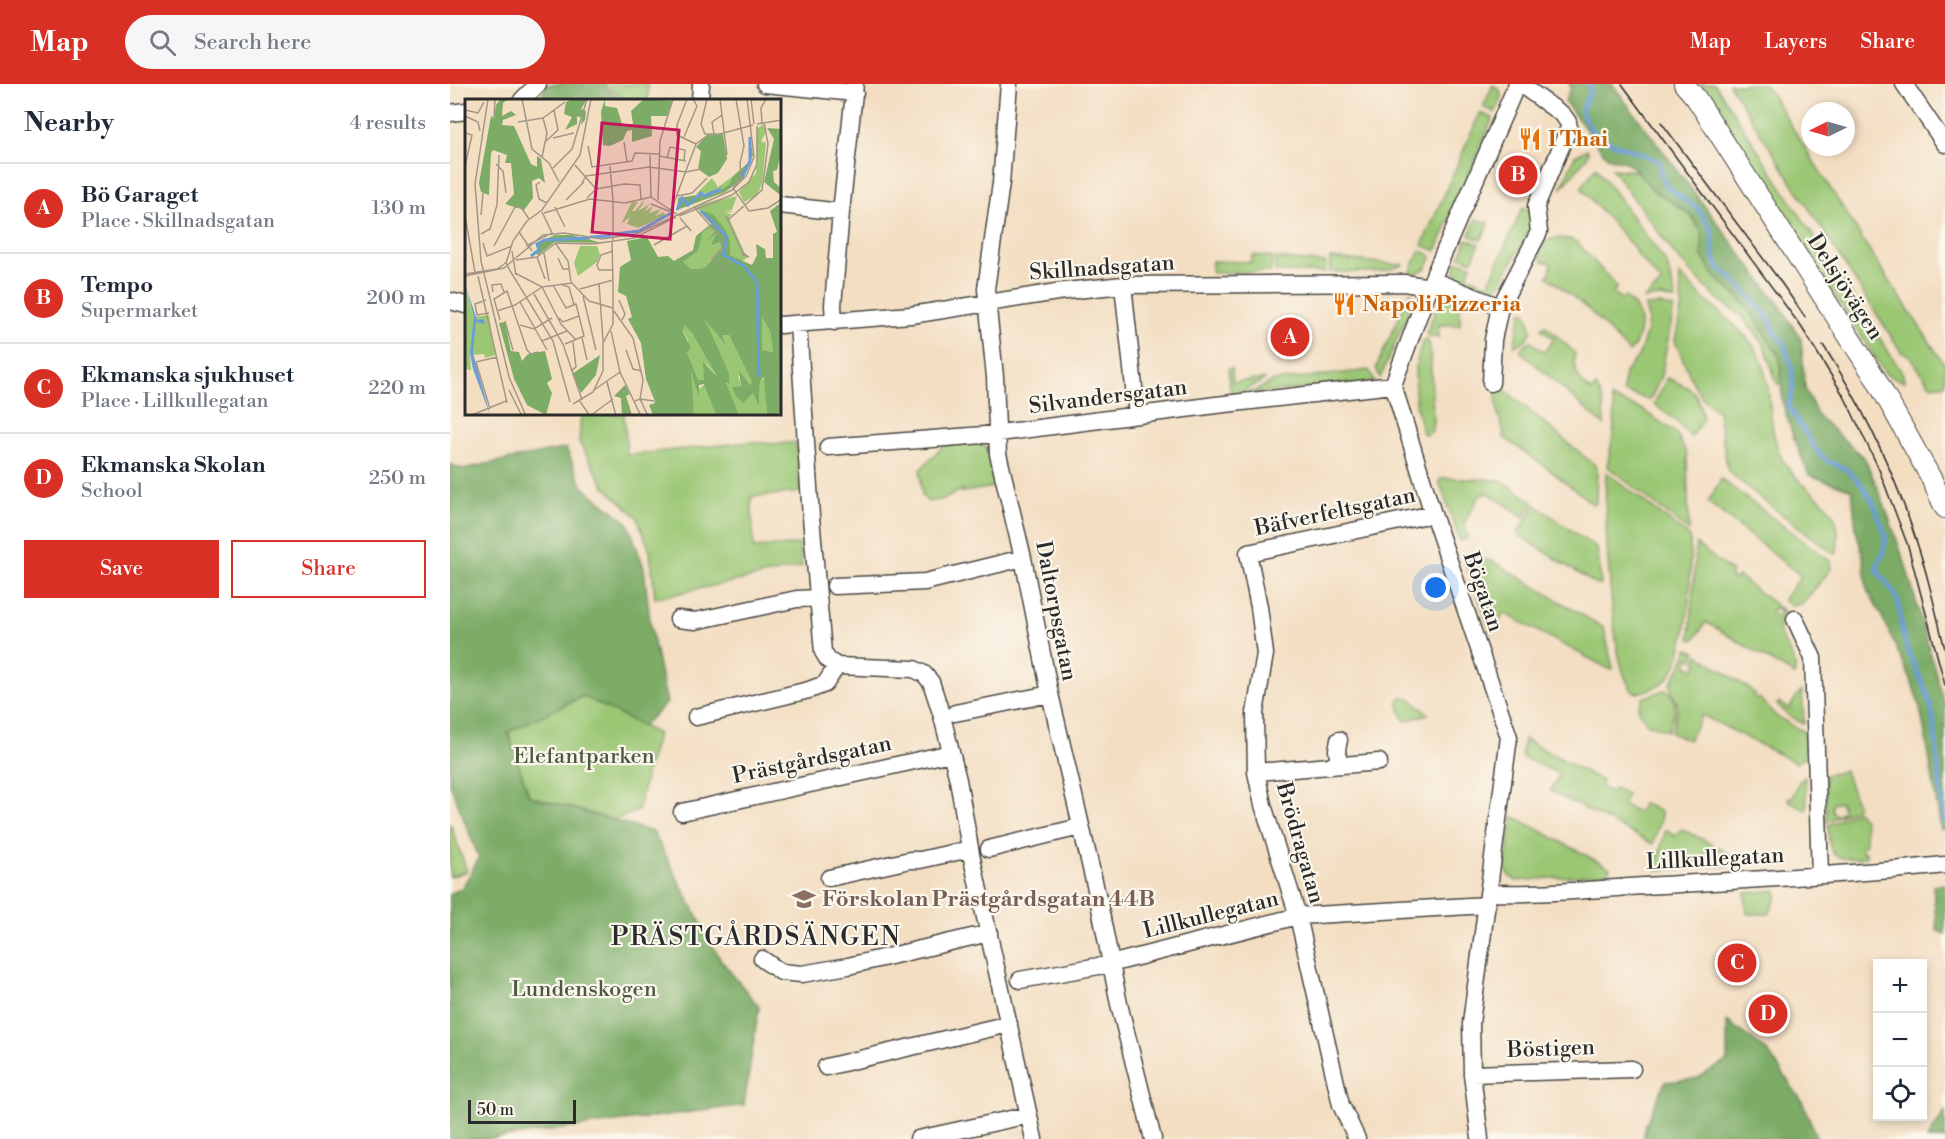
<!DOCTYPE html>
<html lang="en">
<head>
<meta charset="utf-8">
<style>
	:root { --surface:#fff; --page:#f6f6f7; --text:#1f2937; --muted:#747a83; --line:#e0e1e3; --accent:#d93025 }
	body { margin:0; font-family:"Libre Bodoni",serif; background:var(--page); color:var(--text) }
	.controls { position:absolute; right:18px; bottom:18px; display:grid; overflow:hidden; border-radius:0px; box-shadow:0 3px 9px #0003 }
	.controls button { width:54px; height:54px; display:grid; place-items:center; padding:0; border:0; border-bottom:2px solid var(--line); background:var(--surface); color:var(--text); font:30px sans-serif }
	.compass { position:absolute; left:1351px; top:18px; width:54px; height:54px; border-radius:50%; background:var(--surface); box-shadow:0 3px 9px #0003; rotate:265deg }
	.scale { position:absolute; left:18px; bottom:15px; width:108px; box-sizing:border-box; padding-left:6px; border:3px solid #2b2b2b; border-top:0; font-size:16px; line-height:21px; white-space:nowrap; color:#2b2b2b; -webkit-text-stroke:4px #fbf7ec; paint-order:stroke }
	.you { position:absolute; left:986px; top:504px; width:21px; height:21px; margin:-15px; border:4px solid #fff; border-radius:50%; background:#1a73e8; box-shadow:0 0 0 9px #1a73e833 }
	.badge { display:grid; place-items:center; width:39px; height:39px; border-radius:50%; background:var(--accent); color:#fff; font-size:20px; font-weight:700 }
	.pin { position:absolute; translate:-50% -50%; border:3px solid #fff; box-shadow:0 2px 6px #0006 }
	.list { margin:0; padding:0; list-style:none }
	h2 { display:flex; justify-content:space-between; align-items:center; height:78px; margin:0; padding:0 24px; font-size:26px }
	h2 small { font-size:20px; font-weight:400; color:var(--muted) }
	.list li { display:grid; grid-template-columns:39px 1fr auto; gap:18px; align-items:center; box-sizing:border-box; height:90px; padding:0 24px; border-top:2px solid var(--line) }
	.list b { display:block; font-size:22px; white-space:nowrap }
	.list p { margin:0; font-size:20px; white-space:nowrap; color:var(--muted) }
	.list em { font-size:20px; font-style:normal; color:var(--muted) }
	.actions { display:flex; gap:12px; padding:18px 24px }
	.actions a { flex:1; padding:14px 0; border:2px solid var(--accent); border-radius:0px; text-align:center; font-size:21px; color:var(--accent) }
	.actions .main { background:var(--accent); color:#fff }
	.icon { flex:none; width:33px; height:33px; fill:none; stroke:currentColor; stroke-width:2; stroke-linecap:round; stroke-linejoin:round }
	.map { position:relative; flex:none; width:1495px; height:1055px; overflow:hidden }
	header { display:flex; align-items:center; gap:36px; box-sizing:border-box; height:84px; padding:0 30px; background:var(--accent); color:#fff }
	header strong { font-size:28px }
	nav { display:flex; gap:33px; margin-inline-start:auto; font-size:21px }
	.search { width:420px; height:54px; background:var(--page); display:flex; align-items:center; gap:15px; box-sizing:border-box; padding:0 21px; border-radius:33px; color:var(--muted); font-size:22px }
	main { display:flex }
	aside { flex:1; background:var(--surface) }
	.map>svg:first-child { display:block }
	.green { fill:#9bc775; stroke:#637950; stroke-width:1.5 }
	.forest { fill:#7cac66; stroke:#546c48; stroke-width:1.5 }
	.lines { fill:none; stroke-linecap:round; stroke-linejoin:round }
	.stream { stroke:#6a9cd5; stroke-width:4.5 }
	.minor-casing { stroke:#494642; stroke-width:19 }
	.tertiary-casing { stroke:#494642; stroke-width:22 }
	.minor { stroke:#fff; stroke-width:16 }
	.tertiary { stroke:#fff; stroke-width:20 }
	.tram { stroke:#2b2b2b; stroke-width:1.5 }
	.labels { text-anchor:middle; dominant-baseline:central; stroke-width:4.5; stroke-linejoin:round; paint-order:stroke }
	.food-label { font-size:22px; font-weight:bold; fill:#c56008; stroke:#fbf7ec; text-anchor:start }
	.street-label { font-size:22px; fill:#2b2b2b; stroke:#fbf7ec }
	.park-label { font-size:22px; fill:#4d5a41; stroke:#fbf7ec }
	.education-label { font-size:22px; font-weight:bold; fill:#785e54; stroke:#fbf7ec; text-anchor:start }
	.quarter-label { font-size:26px; letter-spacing:1.5px; fill:#2b2b2b; stroke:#fbf7ec }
	.inset-river { fill:none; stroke:#6a9cd5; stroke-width:3 }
	.inset-road { fill:none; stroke:#a39686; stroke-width:1.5 }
	.view { fill:#c2185b; fill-opacity:0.15; stroke:#c2185b; stroke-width:3 }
	.inset-edge { fill:none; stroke:#2b2b2b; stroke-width:3 }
</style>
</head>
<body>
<header>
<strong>Map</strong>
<div class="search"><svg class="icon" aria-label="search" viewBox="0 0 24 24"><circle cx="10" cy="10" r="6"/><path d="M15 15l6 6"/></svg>Search here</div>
<nav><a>Map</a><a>Layers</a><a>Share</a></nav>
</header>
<main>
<aside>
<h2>Nearby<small>4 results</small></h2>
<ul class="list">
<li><span class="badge">A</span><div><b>Bö Garaget</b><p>Place · Skillnadsgatan</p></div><em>130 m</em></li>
<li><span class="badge">B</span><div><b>Tempo</b><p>Supermarket</p></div><em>200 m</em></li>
<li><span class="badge">C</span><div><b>Ekmanska sjukhuset</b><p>Place · Lillkullegatan</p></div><em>220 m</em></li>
<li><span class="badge">D</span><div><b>Ekmanska Skolan</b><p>School</p></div><em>250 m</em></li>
</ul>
<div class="actions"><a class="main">Save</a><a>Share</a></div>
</aside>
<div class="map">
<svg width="1495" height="1055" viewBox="0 0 1495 1055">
	<rect width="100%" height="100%" fill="#fbf7ec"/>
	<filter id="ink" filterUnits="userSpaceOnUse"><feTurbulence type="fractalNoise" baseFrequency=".0167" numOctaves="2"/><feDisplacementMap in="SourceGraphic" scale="12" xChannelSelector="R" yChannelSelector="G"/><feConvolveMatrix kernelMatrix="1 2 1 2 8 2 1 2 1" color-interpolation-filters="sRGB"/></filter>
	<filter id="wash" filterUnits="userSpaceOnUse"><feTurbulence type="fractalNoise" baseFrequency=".008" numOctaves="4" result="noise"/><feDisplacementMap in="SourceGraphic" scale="24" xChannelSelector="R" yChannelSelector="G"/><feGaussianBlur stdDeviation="1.35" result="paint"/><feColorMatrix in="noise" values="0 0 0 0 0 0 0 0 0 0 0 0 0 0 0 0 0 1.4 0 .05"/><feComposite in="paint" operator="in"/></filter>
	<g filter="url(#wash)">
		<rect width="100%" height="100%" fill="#f3dec2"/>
		<path class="green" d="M160,0H198V16H168L170,11L159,4Z
			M1251,0H1265L1453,290L1454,298L1436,290L1431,283L1277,46Z
			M1279,0H1315L1421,169L1495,281V301H1480L1459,271L1451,268Z
			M1043,1C1056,7 1051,18 1045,28L1033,23Z
			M1030,29L1043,34L986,167L972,161Z
			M1137,65L1138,68L1137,73L1111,105L1125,72Z
			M1146,83L1217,180L1226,216L1210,213L1194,215L1212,199L1185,168V165L1131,104Z
			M1162,85L1187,87L1203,106L1241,131L1252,149V172L1266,194L1289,214L1303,231L1330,274L1331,299L1327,300L1314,260L1293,233L1265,213L1226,172Z
			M1073,123L1082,127L1083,139L1050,201C1046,204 1043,206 1037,206C1029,206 1007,197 1005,187C1004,184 1006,181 1007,178L1009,177L1021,181L1017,192L1038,201Z
			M1026,135L1039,139L1031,156L1019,151Z
			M1108,154L1120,155L1128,159L1167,203L1163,208L1171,215L1175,213C1179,217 1185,221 1187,227C1193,239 1189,260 1179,268L1139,226L1097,192L1100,189L1101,180L1099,178H1093L1088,167L1096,156Z
			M1017,155L1029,160L1022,177L1010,172Z
			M970,166L982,172L976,184L964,191L961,190V187Z
			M802,171L822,173L821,188L762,189V177L801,178Z
			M825,174L876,179L875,188H825Z
			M880,174L951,181L954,180C938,191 899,188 880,188Z
			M1229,191C1239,198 1246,208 1255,216C1271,230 1289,243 1302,260C1326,290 1314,340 1332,374C1353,415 1399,414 1386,471L1322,423L1278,387L1268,328L1255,317L1244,301L1225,257L1232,221Z
			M960,208L963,211V219L930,294L926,284Z
			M999,212L1010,217V241H989V254L979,252L976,249L988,221Z
			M1212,221L1224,224L1211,292L1200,316L1173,308L1175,289L1189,271L1196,250L1198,235L1195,222Z
			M1072,227L1077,229L1082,247L1075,257L1064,262Z
			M1096,242L1125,269C1122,285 1128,297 1141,307L1146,302L1153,318L1154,341L1071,268V264L1080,257L1094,268L1104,255L1091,245Z
			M973,256H977L980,261L983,336L982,347L976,351L973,349C963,317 961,288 973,256Z
			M782,284L783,298L816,295L792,308L783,309L780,306L778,285Z
			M919,286L925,298L799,310L824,297Z
			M1217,294C1244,306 1248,305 1253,335L1241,353L1225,336L1204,320Z
			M1050,302L1147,383L1146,419L1144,421L1096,383L1053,353L1054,349L1048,330L1045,303Z
			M1161,314L1193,326L1226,349L1237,370L1239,447L1157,382C1161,361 1169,335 1161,314Z
			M131,330H174L177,371L300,358L329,360L346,358L350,408L301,413L304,464L349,460L352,483L205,514L200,467L187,433L155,403L129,358Z
			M531,359C544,367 543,389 544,403L512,408V406L494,415L478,418L472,412L470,386L493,362Z
			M1156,388L1240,453C1241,488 1241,571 1216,596C1208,603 1197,607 1187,609L1183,608C1168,588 1165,548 1162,523C1158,478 1154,433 1156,388Z
			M992,394L1051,396L1084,419L1074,433L1038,409L1030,411L1014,439L1018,454L1010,457L989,397Z
			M1271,395L1380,477L1381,485L1353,519L1341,522L1333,516L1351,492L1258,418Z
			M1086,421L1147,465L1151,501H1147L1067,450Z
			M1246,460L1282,488L1280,492L1284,496L1288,492L1328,523L1327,525L1325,524L1321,528L1326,533L1330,528L1328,526L1330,524L1335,528C1315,552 1352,569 1344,591L1256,538L1244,556L1240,555Z
			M1017,471L1044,478L1154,544L1163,585H1159L1054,529L1043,548H1041L1015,476Z
			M1238,565L1246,568L1242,575L1239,574L1236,581L1244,585L1248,578L1245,576L1249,571L1301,606L1305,610L1303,612L1305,615L1309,614L1327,633L1353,647L1355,650V673L1346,679L1252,631L1239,656L1221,649L1228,623L1220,600L1230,584Z
			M1214,606L1220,607L1225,619V626L1218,647L1196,639L1188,624L1193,614Z
			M1352,607L1354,639L1353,640L1338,631L1327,621L1329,618L1339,625L1348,610Z
			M134,612L208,650L197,685L188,727L164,736L79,712L58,647Z
			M951,613L962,616L978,630L955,637L952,632L948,617Z
			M1074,655L1152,697L1151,703L1162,708L1165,704L1177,710L1173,721L1188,728L1193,719L1211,728V735L1203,760L1100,707L1110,690L1071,673Z
			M1395,687L1407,721L1405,725L1390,732L1389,729L1394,727L1390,718L1382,720V728L1388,732L1376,738L1375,691Z
			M1355,693L1357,723L1355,726L1338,716L1339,713L1342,714L1349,698Z
			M1407,727L1414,735L1416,761L1412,762V768H1416V773C1383,776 1379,776 1378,741Z
			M1063,732L1160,784L1157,789L1067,797L1059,792L1055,782Z
			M0,739L17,787L0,793Z
			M1216,745L1225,752L1232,745L1264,761L1261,767L1258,766L1255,772L1264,778L1269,772L1266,768L1268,763L1286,774L1288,781L1207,786L1205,783L1206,780Z
			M1327,806V813L1319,830H1297L1295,809Z"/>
		<path class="forest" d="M96,0H157L156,4L167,13L165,16H90Z
			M1119,0H1162L1331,223L1351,255L1355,305L1368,332L1415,375L1433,417L1456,482L1495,622V745L1491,746L1476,654L1469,620L1461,596L1431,531L1417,506L1413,472L1406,446L1402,406L1359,391L1344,355L1332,317L1330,274L1303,231L1289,214L1266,194L1252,172V149L1241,131L1203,106L1187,87L1176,78L1157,73L1115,18L1121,3Z
			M116,364L133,403L178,439L194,484L201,545L217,619L192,642L133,612L58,648L79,712L203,748L270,875L309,923L294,1021L37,1055H0V810L12,804L29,774L0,700V380L12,385Z
			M1495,800V850L1487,847L1483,802Z
			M1277,937L1318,968L1352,1017L1367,1055H1193L1196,1040L1215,998L1246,995L1277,977Z
			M1495,1027V1055H1477Z"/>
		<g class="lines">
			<path class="stream" d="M1138,0L1141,5L1131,27C1135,35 1139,45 1147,51C1166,64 1190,66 1209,78L1211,90L1217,103L1248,125L1262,146L1263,166L1267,182L1282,194L1318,233L1327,252L1333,257L1342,284L1343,304L1338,322L1366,366L1377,377L1396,385L1412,401L1423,418L1436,453L1433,470L1426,484C1432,495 1442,503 1447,515C1451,527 1450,542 1454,555C1460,579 1476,599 1481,623C1489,661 1487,700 1495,738"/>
		</g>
	</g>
	<g filter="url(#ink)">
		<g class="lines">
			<g class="minor-casing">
				<path id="minor" d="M315,0L405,9
					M559,0L551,99L536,205L545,293L548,370L573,474L600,610L648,814L669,920L703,1055
					M1454,0L1495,60
					M72,16L88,0
					M250,16L251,0
					M0,29L16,27
					M330,121L391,128
					M982,196L1050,223
					M673,201L687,331
					M0,217L16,221
					M384,238L383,221L391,128L405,0
					M348,240L361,433L373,568L378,576L387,582L464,585L474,590L481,598L492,632L508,696L521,770L584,1055
					M330,241L461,231L607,208L673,201L954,199L980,203
					M1041,299L1043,256L1050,223L1089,148L1086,122L1119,44L1118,38L1113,31L1070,0
					M378,363L534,351L766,321L943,301
					M385,502L475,498L573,474
					M228,535L245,537L347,515L367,514
					M1345,535L1363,574L1370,791
					M505,629L600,610
					M246,633L359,606L375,600L387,582
					M889,681L887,666L889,656
					M806,688L929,678
					M232,728L501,669
					M539,765L630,743
					M379,794L460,776H470L520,765
					M1038,809C1096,811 1154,804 1212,801C1306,795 1401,791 1495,781
					M312,875L331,888L352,890L398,882L539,849
					M570,896L660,880L848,832L1037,821
					M376,983L559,940
					M1022,990L1182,985
					M468,1055L579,1031
					M907,1055L891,1021L848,832L813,721L806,688L805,629L815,570L809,523L798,469L983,430
					M1030,1055L1022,990L1021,939L1059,653L983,430L943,301L982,196L1067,0"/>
			</g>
			<g class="tertiary-casing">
				<path id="tertiary" d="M1234,0L1246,14L1426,295L1481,394L1495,424"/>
			</g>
			<use href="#minor" class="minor"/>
			<use href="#tertiary" class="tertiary"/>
			<path class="tram" d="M1172,0L1352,244L1395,314L1428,383L1458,462L1495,601
				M1211,38L1330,197L1355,233
				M1373,261C1413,322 1445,390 1467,459C1479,494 1486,530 1495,565"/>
		</g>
	</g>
	<defs>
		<g id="restaurant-bare" transform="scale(1.8)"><path d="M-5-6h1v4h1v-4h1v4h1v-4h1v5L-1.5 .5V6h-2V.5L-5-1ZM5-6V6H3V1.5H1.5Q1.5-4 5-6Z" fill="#e8710a" stroke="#fbf7ec" stroke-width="2.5" paint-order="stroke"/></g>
		<g id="school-bare" transform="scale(1.8)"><path d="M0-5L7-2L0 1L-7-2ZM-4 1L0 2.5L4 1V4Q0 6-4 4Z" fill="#8d6e63" stroke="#fbf7ec" stroke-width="2.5" paint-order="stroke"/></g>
	</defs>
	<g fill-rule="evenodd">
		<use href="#restaurant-bare" x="1080" y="55"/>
		<use href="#restaurant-bare" x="894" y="220"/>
		<use href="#school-bare" x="354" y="815"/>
	</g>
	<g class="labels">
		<g class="food-label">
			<text x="1098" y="55">I Thai</text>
			<text x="912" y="220">Napoli Pizzeria</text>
		</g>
		<g class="street-label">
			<text transform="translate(652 184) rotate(-4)">Skillnadsgatan</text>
			<text transform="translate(1395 203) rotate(57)">Delsjövägen</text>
			<text transform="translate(658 313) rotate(-7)">Silvandersgatan</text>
			<text transform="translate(885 428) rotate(-12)">Bäfverfeltsgatan</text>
			<text transform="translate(1033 508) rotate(71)">Bögatan</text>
			<text transform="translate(606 527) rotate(79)">Daltorpsgatan</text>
			<text transform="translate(362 676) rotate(-12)">Prästgårdsgatan</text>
			<text transform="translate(850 759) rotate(74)">Brödragatan</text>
			<text transform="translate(1265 775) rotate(-3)">Lillkullegatan</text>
			<text transform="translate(761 831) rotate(-14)">Lillkullegatan</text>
			<text transform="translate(1101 965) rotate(-2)">Böstigen</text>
		</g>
		<g class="park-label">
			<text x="134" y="672">Elefantparken</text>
			<text x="134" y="905">Lundenskogen</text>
		</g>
		<g class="education-label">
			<text x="372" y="815">Förskolan Prästgårdsgatan 44B</text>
		</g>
		<g class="quarter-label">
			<text x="306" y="853">PRÄSTGÅRDSÄNGEN</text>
		</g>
	</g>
	<g transform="translate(15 15)">
		<rect width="316" height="316" fill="#f3dec2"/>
		<path d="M298,25L301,33L296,42L301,44L297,85L292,96L279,103L274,93L291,74L292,30ZM267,78L266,85L252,93L231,95L247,79L253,88ZM271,96L239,105L272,97L267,111H257L269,112L260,114L267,115L264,119L282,159L277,162L265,156L243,115L230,109L240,104ZM179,101L178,105L173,112L185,105L179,113L188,107L184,114L196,110L190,117L199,113L200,117L173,129L162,125L165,118L156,125L167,103H173L167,112H170ZM246,128L251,132L241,143L251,133L247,147L255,143L258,147L239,169L226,170L217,163L233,152L238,133ZM115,147H132L135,156L132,163L113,177L109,164ZM0,188L9,218L24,216L30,256L20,259L19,255L5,256L6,271L0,270ZM297,217L305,232L308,253L297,251ZM242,222L258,242L257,236H264L287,283L286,286L273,276L276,287L267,288L274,299L288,294L294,305L295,281L300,280L302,316H274L270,312L261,284L265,285L264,274L239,223ZM219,226L227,234L253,277L241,265L239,282H233L222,253L223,241L216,228ZM225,273L234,290L240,285L251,316H229Z" fill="#9bc775"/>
		<path d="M36,0H43L38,4L37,17L46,12L51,16L38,21L37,26L49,27L66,65L72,68V57L76,60L80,84L74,79L67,82L68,99L59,111L40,105L49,95L46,64H40L42,56L28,51L26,54L24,96L16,93L14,84L26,17L29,19L31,6ZM108,0H122L116,10L121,12L120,21L116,26L117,19L112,17V25L100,31L107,18L99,15L101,3ZM140,0V7L152,9L158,28L168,25L166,12L179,0L207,2L202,17H186L187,37L167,43V31L162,32L158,41L145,47L138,46L136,12ZM302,29L316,30V55L312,71L308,72L309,83L317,90V314L302,316L299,278L295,282L294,307L288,294L278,304L271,297L267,288L276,287L274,272L285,286L287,283L264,236H257L261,246L240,221L264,274L265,285L261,284L274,316H251L239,285L234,286V298L226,273L229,316H188L184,306L190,304L189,300L181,280L176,244L163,220L167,218L161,197L153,193L155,168L166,161L162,142L182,138L193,158L203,157L209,162L228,151L231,137L246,125L234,111L248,115L260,130L265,142V156L287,166L292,156L291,145L300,150L301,159H308V135L312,133L305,112L314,105L315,96L299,83L309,40ZM246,128L250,132L241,143L251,134L246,147L255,143L257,150L239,169L226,170L218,163L233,152L238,133ZM297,218L305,232L308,253L297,251ZM219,226L227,234L252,277L238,263L239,281H233L222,253L226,249L218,233ZM258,35L262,60L253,74L244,78L233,70L236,52L231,48L242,36ZM284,36L288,56L278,80L260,93L212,111L213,99L252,93L265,85L267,78L284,63ZM90,136H107L137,144L90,143L73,156L68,153L73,151L72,144ZM40,223L46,252L54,253L57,262L63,255L80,252L87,280L82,284L87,294L81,316L62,306L49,280L34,224ZM135,256L131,276L116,294L107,275ZM160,286L165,295L161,297L167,316H157L156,299L149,297Z" fill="#7cac66" fill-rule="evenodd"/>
		<path d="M0,185L12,221L18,220L20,225L11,223L8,254L25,316L8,270L5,254L9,218Z" fill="#6a9cd5"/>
		<path class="inset-river" d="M277,78L285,62V38M212,111L217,99L223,106L236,94L239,97L256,90M236,112L262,138L258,156L279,167L292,183L294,278M150,135L174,132L208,113M125,138L146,137M66,157L74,151L72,145L80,141L125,139"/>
		<path class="inset-road" d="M23,0L10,85L16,162L44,278L61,317M57,0L67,50L84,64L94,83M222,0L212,26V36L231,45M242,0L236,25L240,35H255L288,26M255,0L262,56M271,0L279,47L275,64L276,78L268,89L284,112L303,109L317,100M286,0L289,25M0,11L13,14L19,3M0,17L13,23L15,32M29,18L30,0M53,23L78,19L100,3M297,24L296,9L301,0M292,25L317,21M0,34L7,36L0,67M249,35L247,23L257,16M219,38L232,7L228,0M88,39L109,34M80,43L93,31L89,11M159,43L162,63M123,47L127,68L167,62L170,54L194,55M185,56L186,98M194,57L221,62M77,58L82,34L78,19M202,59L205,48L220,51L219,62M31,65L38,72L41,94M110,66L131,90M145,67L148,101M88,69L107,50L122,0M75,83L71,86L74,100L82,104M117,84L121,77L184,68L221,73L236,70M212,97L227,94L242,79M122,99L131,90L159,85L175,86L176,100M101,101L119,83M193,101L195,42L208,0M186,105L204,112L207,109L231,45L243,36M90,108L100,128M229,108L256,139L257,149L247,160L260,171M79,114L125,100L160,104L186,98L213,116M16,116L18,94M0,117L10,173M214,117L267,96L284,83L292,65V27M261,117L278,154L284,158L278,156V154M215,119L226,132L222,127M263,121L297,91L303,45L299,23M54,133L67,152M16,135L25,130L32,106L34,56M147,143L148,186M148,143V101M18,144L22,157L47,147M91,145L103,162L106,183M189,146L222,127M29,147L50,108H56L64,120M61,147L87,134L77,113M47,152L51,176M148,152L136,156L132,166L134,171H148M79,154L84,182M72,158L80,180M93,159L98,170H105M51,161L72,158L91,144L128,145L169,139L211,118M44,170L41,164L48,142L62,122L77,111L115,56L126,0M44,170L88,242L105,303M50,174L77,188L107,184L124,202L148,209M0,175L32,170L42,163M0,177L39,169L78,136L99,134L137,140L171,135L267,91L281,77L289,58L282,0M13,177L42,304M134,184L138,242M95,185L104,188L109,206M88,186L101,209L111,205L119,237L100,245M77,188L96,225L111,241M115,190L148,181M28,193L27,186L36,185L39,193M69,195L98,245L117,301M118,197L131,251M21,201L10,205L12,216L24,214M154,201L160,215L157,221M55,203L82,251M32,212L50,206L77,188M149,212L168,239L178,281L175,300L189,302M94,219L98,223L114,217M35,221L29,200L42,192L62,251L66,255L73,253M40,222L48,251M55,226L69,230L87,219M146,232L155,273L176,317M117,239L122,261M77,242L102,232M161,251L168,270L177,272M106,272L111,268L108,243M142,283L151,317M44,291L57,317M129,291L155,273M114,301L125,317M170,302L175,300L183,317M108,305L128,293L138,272V244L148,225V186M25,310L11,263L32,258M7,316L41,302M125,317L148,300"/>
		<path class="view" d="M137,24L214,31L205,140L127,133Z"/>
		<rect width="316" height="316" class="inset-edge"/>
	</g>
</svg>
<div class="controls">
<button>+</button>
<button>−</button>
<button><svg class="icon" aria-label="locate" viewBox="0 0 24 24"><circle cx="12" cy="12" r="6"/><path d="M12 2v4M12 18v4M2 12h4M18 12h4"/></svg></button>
</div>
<svg class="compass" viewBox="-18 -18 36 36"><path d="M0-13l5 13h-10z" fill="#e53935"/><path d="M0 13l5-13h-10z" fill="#747a83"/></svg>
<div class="scale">50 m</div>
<div class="you"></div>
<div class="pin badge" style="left:840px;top:253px">A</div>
<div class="pin badge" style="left:1068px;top:91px">B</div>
<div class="pin badge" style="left:1287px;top:879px">C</div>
<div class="pin badge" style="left:1318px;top:930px">D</div>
</div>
</main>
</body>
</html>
